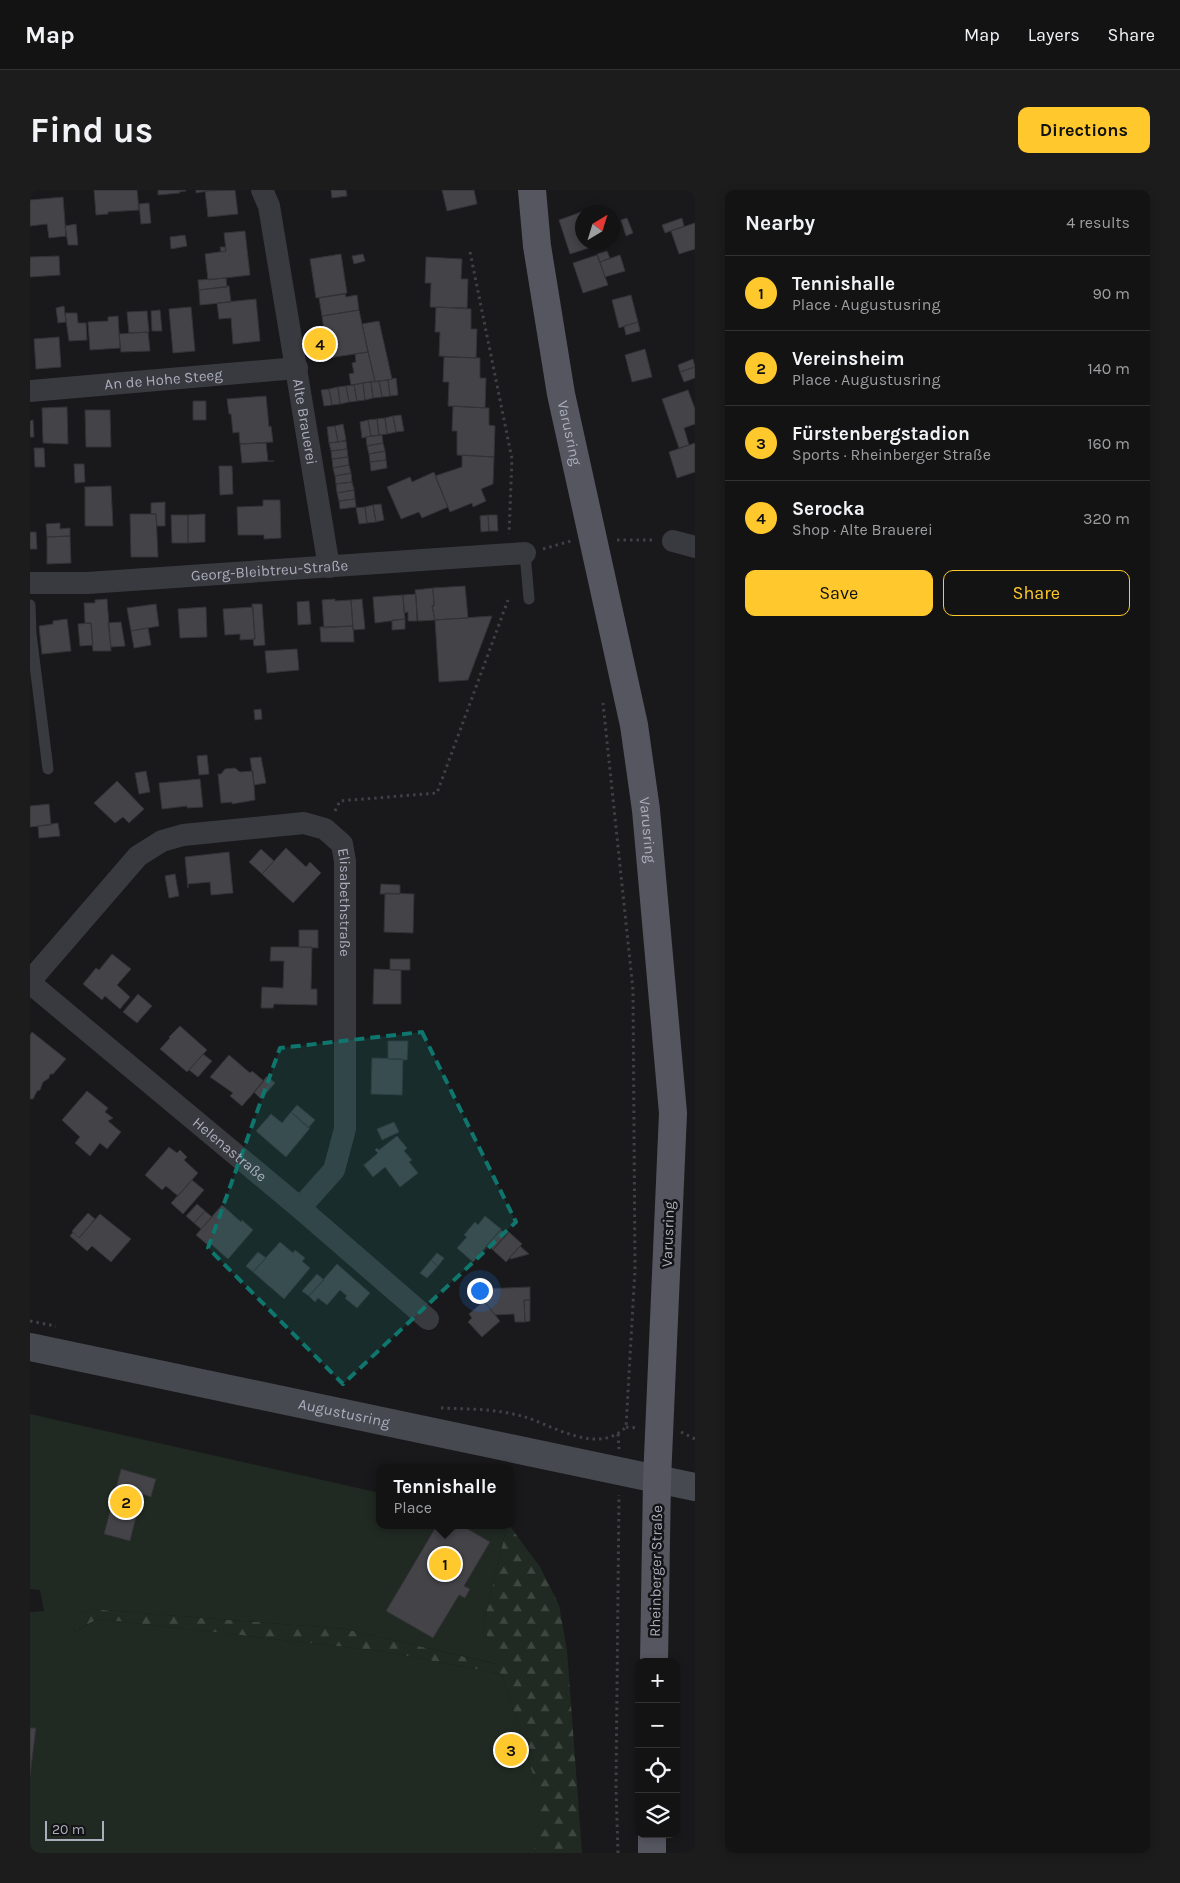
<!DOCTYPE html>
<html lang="en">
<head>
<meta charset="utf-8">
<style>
	:root { --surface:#131314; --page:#1c1c1d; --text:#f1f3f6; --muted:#9d9ea0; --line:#323234; --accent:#ffc92d }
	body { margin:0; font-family:Karla,sans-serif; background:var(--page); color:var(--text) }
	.controls { position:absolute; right:15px; bottom:15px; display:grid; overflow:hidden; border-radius:10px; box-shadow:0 2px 8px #0003 }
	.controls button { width:45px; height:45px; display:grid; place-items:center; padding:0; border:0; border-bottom:1px solid var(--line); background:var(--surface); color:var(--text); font:25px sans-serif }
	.compass { position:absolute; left:545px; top:15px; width:45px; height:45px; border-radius:50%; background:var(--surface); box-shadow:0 2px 8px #0003; rotate:38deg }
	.scale { position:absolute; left:15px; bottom:12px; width:59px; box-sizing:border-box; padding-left:5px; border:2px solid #aaaebc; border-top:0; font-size:14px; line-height:18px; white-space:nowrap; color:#aaaebc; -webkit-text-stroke:4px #141316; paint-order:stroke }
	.you { position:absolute; left:449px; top:1100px; width:18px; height:18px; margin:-12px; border:4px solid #fff; border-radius:50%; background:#1a73e8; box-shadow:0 0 0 8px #1a73e833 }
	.badge { display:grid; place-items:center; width:32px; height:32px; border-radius:50%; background:var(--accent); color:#111; font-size:16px; font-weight:700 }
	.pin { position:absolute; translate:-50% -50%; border:2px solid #fff; box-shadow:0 1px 5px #0006 }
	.popup { position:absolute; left:346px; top:1274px; width:138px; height:65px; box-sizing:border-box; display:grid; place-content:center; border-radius:10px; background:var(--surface); filter:drop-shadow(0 1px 4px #0005); font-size:16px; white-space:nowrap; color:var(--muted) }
	.popup b { font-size:19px; color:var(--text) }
	.popup::after { content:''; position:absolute; left:50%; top:100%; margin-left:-10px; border:10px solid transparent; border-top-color:var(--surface) }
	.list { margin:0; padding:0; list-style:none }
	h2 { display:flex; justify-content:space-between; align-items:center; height:65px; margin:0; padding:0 20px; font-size:21px }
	h2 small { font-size:16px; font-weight:400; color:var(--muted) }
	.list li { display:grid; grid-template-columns:32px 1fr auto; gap:15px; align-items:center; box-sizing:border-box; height:75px; padding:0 20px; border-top:1px solid var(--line) }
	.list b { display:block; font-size:19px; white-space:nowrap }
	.list p { margin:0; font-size:16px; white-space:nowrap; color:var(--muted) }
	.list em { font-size:16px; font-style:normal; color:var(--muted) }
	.actions { display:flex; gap:10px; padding:15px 20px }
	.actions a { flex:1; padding:11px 0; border:1px solid var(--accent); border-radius:10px; text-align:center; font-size:18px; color:var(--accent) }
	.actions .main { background:var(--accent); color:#111 }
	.icon { flex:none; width:28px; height:28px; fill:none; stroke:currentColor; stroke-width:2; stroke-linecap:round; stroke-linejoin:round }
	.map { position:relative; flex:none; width:665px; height:1663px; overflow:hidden; border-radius:10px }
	header { display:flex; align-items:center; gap:30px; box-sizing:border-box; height:70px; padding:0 25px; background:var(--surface); border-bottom:1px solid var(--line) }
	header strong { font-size:24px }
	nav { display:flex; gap:28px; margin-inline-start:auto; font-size:18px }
	.intro { display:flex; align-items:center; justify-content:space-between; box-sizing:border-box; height:120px; padding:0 30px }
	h1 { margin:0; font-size:35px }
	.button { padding:12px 22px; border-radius:10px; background:var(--accent); color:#111; font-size:18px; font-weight:700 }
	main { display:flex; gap:30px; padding:0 30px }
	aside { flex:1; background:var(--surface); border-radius:10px; box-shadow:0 2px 8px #0003 }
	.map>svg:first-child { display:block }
	.forest { fill:url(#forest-firs) }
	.garden { fill:#202a22 }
	.building { fill:#434348; stroke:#333237 }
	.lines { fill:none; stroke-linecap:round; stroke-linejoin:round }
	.path { stroke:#3f4147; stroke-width:3; stroke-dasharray:2.5 4; stroke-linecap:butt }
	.service { stroke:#393a40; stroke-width:11 }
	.minor { stroke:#393a40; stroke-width:22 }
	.secondary { stroke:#474951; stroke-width:28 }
	.primary { stroke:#555660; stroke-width:28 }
	.marked { fill:#0f766e; fill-opacity:0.2; stroke:#0f766e; stroke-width:4; stroke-dasharray:10 6; stroke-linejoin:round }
	.labels { text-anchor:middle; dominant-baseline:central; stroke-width:5; stroke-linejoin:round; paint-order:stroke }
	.street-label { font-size:15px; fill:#aaaebc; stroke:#141316 }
</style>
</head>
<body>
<header>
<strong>Map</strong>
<nav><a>Map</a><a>Layers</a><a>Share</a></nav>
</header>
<div class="intro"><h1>Find us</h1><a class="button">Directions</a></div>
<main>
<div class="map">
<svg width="665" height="1663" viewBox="0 0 665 1663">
	<defs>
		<pattern id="forest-firs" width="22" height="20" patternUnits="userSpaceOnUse" patternTransform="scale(1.25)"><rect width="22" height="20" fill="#202a22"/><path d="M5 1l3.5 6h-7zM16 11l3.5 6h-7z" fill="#3e4640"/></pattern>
	</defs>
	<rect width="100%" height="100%" fill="#19191b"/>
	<path class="forest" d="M477,1335H479L510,1377L529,1415L537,1460L552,1663H504L506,1595L472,1484L350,1461L68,1429L43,1442L46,1424L61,1419L315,1439L466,1474L453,1435Z"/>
	<path class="garden" d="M0,1224L350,1303V1335H477L453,1435L467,1474L315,1439L61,1419L46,1424L44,1442L68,1429L350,1461L472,1484L506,1595L510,1621L504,1663H0V1422L14,1421L10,1400L0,1399Z"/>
	<path class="building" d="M64,0H107L109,20L78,22V24L66,25Z
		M128,0H156V1L149,2L150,3L128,5Z
		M166,0H183L166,3Z
		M205,0L208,24L178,27L175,1Z
		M301,0H316L317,6L302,8Z
		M412,0H444L447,14L417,21Z
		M33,7L36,46L19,48L17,34L0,36V10Z
		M119,13L121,33L111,34L109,14Z
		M572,16L574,22H555L554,21Z
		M554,21L552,22V52H564L565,56L540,64L529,30Z
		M597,28L603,43L596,46L591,30Z
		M652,28L654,36L635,43L632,35Z
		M665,33V59L649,64L641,41Z
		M46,34L48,55H38L35,36Z
		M215,41L220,85L178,90L175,64L196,61L194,43Z
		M155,45L157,56L141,59L140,47Z
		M190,57H195L196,61L191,62Z
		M577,61L580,68L570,72L567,64Z
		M311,64L317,103L286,108L280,69Z
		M333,64L335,71L324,74L322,66Z
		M567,65L578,95L553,103L543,73Z
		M590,65L595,81L575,87L570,72Z
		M29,66L30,85L0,87V67Z
		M396,67L432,69L431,89H438L437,118L400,117L401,93H395Z
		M196,88L197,97L169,100L168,90Z
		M199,96L201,112L170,115L169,100Z
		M315,104L316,107L327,105L329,120L292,126L289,108Z
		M601,105L608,132L589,138L582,110Z
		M226,109L230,151L203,154L201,128L189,129L187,113Z
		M34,116L36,132L28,133L26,118Z
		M161,117L165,161L143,163L139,119Z
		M406,117L441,119V139H447L446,168L409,166L410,142H405Z
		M130,120L132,141H122L121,121Z
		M329,120L338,162L298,168L292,126Z
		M117,121L119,142L99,143L97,122Z
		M35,123H47L48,133H56L57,150L39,151Z
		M88,126L90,158L60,160L58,132L78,131V127Z
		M349,131L362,189L345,192L332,134Z
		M608,132L610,141L596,145L594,136Z
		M118,142L120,161L91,162L89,144Z
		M29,147L31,177L6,179L4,149Z
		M615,159L622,187L602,192L595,165Z
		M338,162L345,191L321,195L319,184L324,183L322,173L326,172L325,164Z
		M414,167L450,168V188H456L455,218L418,216L419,192H413Z
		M663,169L665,177L650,182L648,175Z
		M665,177V188L654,192L650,182Z
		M366,188L368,205L360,206L358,190Z
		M358,190L360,206L352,207L349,191Z
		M349,191L352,207L343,208L341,192Z
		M341,192L343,208L335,210L333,193Z
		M333,193L335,210L327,211L324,195Z
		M324,195L327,211L319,212L316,196Z
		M316,196L319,212L310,214L308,197Z
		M308,197L310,214L302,215L299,199Z
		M299,199L302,215L294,216L291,200Z
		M658,200L665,219V234L654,238L659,255L649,258L632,209Z
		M236,206L239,237L241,236L243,252L210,254L209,242L203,243L201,224H199L197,209Z
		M163,211H176V230H163Z
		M423,216L459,218V235L465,236L464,267L427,265V241H422Z
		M37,217L38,254L13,253L12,218Z
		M55,220H80L81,257H56Z
		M371,225L374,241L366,242L363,226Z
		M363,226L366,242L357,244L355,228Z
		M355,228L357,244L349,245L347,229Z
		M347,229L349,245L341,246L338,230Z
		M3,230L4,247H0V231Z
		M338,230L341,246L332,248L330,232Z
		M313,234L316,250L308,252L305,236Z
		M305,236L308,252L299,253L297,237Z
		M352,245L353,253L337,256L336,247Z
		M316,251L317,259L301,261L299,253Z
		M236,253L238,271H244L212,273L210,254Z
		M353,253L355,261L339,264L337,256Z
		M665,253V282L647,288L639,262Z
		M4,258H14L15,277H5Z
		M317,259L318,267L302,269L301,261Z
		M355,261L356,270L340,272L339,264Z
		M432,265L464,267L463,294L451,299L456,311L443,317L442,313L420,322L405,286L432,277Z
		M318,267L319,275L303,278L302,269Z
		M356,270L357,278L341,281L340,272Z
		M44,274H54L55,292L45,293Z
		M319,275L321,283L305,286L303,278Z
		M189,276H202L203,304L190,305Z
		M404,282L418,317L392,328L389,322L371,329L357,297L380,287L382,292Z
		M321,283L322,292L306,294L305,286Z
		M322,292L324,300L307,303L306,294Z
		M81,296L83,336H55V298L54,297Z
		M324,300L325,309L309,311L307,303Z
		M325,309L326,317L310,319L309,311Z
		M233,310H250L251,348L234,349V345H208L207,317L233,316Z
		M135,312V336H127L126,324H121V313Z
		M351,314L354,330L346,332L343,315Z
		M343,315L346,332L337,333L335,317Z
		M335,317L337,333L329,334L326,318Z
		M100,324H126L128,367H101Z
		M175,324V352L158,353V325Z
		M141,325H158V353H142Z
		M458,325H467L468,341H459Z
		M458,325L459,341L451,342L450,326Z
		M30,333V339L40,338V346L17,347L16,334Z
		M0,342H6L7,359H0Z
		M40,346L41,373L17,374V347Z
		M435,396L438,428L405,430L402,416H404L403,398Z
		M403,398L404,416H402L405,430L388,431L385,400Z
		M386,404L387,431H378V422L374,423L373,405Z
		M373,405L375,429L345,433L343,407Z
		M77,409L81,461H63L61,433H55L54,413H65V410Z
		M305,409V411L321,410L323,436L294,438L292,410Z
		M332,409L335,439L323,440L321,410Z
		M279,411L281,434L268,435L267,412Z
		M126,414L129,436L101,441L97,418Z
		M222,414H232L235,455L224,456L223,449H225Z
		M176,417L177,447L150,448L148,419Z
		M223,417L225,449L210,450V444L195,445L193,419Z
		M462,426L438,490L409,492L405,430Z
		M37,429L41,461L12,464L9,436L23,434V431Z
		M375,429V439L362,440V430Z
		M91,432L95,456L81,457L78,433Z
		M61,433L63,455L50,456L48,434Z
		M323,436L324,452H291L290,437Z
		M118,438L121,455L104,458L101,441Z
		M267,459L269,480L237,483L235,461Z
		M231,519L232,529L225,530L224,520Z
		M177,565L179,584L169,585L167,566Z
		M231,567L236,593L224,595L220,568Z
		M205,578L210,582L223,581L225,610L202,614V612L191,613L188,584H191L195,579Z
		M116,581L120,602L109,604L105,583Z
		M170,589L173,617L157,618V616L132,619L129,593Z
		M87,591L114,619L99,633L93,627L85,633L64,613Z
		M19,614L21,635L0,637V616Z
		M28,633L30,646L9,648L8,636Z
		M256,658L276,677L280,672L291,683L263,713L232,684Z
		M231,659L244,671L232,684L219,672Z
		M199,662L203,703L181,705L180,692L158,694V698L155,667Z
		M145,684L149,706L139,708L135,686Z
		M351,694L370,695V704H350Z
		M355,703L384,704L383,743L354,742Z
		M269,740H288V758L269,757Z
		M241,757H282L281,799H287V815L244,814L243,818H231L232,797L253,798L254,771H240Z
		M82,764L101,779L87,795L100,807L90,819L75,806L72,810L53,794L66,778L69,780Z
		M360,769H380V780H360Z
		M344,779L371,780V814H343Z
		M108,804L122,816L107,833L93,822Z
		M150,836L177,860L157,882L130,859L140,848L139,847Z
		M2,842L36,869L23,884H20L19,888L13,892L10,900L7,901L3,909H0V845Z
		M358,851H378L377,870L358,869Z
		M173,864L182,871L168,887L159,880Z
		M199,865L220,883L222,881L234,891L212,916L200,906L203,903L180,887Z
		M342,868L373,869L372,905L341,904Z
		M237,886L245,893L231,909L224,902Z
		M57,901L78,918L75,922L83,928L78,931L91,942L77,959L70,953L60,966L45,953L50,947L32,930Z
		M267,915L285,930L278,938L261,922Z
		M261,922L280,938L256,967L226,941L241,924L252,933Z
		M364,932L369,942L352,950L347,939Z
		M367,946L377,958L374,961L382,970L379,972L388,983L370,997L355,977L343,987L333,974L334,975L348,963L345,960L347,958L349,960Z
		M139,957L147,963L150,960L157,967L154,970L168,983L148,1006L136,996L132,1000L115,985Z
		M162,990L174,1000L153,1024L141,1013Z
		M167,1014L175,1021L164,1033L156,1026Z
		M192,1015L211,1032L212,1030L223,1040L198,1069L181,1054L179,1056L166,1045Z
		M175,1021L182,1027L171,1039L164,1033Z
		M58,1023L65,1029L49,1048L42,1041Z
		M70,1024L101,1049L81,1072L62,1056L57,1061L40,1046L43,1042L49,1048Z
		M455,1026L471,1039L443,1072L427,1058L437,1047L434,1045L445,1032L448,1035Z
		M471,1040L476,1044L463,1060L457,1055Z
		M479,1042L492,1054L476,1072L463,1060Z
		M250,1052L263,1063L265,1060L275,1068L272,1071L280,1078L254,1109L223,1082Z
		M490,1056L499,1064L481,1069L479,1068Z
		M228,1062L236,1068L223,1082L216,1076Z
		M407,1063L414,1068L408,1076L401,1070Z
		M401,1070L408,1076L397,1088L390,1083Z
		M307,1074L340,1103L327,1118L315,1108L317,1106L310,1100L297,1115L288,1108L285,1112L279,1106Z
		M287,1084L294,1090L279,1106L272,1101Z
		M500,1097V1110H494L495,1132H485L484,1124L465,1125L454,1111L452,1113L451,1111L450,1099Z
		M494,1110H500V1131L495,1132Z
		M454,1111L470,1131L452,1147L438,1132L442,1128L439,1124Z
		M91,1279L126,1289L121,1307L112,1304L100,1351L74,1344Z
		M407,1335H431L460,1352L434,1396L440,1399L435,1408L429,1405L403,1448L356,1421Z
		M0,1538H6L0,1586Z"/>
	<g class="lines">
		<path class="path" d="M440,62L482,269L479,344
			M587,350H623
			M513,359L541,351
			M305,621L310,611L407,603L478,410
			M0,1131L26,1136
			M411,1218C438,1219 466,1219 492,1226C523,1235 567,1266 596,1237L605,1079L603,800L573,513
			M596,1237L608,1238
			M651,1242L665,1249
			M588,1244L589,1259
			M588,1663L586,1598L589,1305"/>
		<path class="service" d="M495,363L499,409
			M0,415L1,444L18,579"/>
		<g class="minor">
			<path id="s1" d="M232,0L239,16L299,377"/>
			<path id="s2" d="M0,201L267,178"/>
			<path d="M643,351L665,357"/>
			<path id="s3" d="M0,393H57L495,363"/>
			<path id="s4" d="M0,791L108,666L132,651L153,645L274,633L295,639L312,654L315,671V939L304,980L270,1018"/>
			<path id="s5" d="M0,793L270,1018L398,1129"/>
		</g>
		<path class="secondary" id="s6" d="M0,1157L665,1297"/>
		<g class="primary">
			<path id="s7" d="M502,0L507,56L531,204L604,535L616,620L643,923L627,1290L624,1472"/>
			<path d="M622,1663V1644"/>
		</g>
	</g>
	<path class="marked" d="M392,842L486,1032L313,1194L178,1058L250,858Z"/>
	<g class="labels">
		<g class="street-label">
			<text stroke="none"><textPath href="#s2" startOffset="134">An de Hohe Steeg</textPath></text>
			<text stroke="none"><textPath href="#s1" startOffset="236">Alte Brauerei</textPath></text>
			<text stroke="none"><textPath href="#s7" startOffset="246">Varusring</textPath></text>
			<text stroke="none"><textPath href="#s3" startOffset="240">Georg-Bleibtreu-Straße</textPath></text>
			<text stroke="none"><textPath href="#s7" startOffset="651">Varusring</textPath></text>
			<text stroke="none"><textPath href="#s4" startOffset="440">Elisabethstraße</textPath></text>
			<text stroke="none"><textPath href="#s5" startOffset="260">Helenastraße</textPath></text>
			<text transform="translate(638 1044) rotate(-88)">Varusring</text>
			<text stroke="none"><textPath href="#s6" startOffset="321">Augustusring</textPath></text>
			<text transform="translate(626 1381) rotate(-89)">Rheinberger Straße</text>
		</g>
	</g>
</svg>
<div class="controls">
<button>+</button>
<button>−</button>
<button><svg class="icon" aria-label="locate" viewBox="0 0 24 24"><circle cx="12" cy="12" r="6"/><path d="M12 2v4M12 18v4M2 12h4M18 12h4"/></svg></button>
<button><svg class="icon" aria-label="layers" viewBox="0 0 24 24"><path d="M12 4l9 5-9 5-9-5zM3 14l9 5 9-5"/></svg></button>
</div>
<svg class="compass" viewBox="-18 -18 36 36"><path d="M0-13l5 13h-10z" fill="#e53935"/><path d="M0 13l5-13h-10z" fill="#9d9ea0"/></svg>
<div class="scale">20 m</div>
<div class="you"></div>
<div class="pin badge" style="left:415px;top:1374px">1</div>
<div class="popup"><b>Tennishalle</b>Place</div>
<div class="pin badge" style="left:96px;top:1312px">2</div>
<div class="pin badge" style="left:481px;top:1560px">3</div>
<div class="pin badge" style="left:290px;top:154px">4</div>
</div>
<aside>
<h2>Nearby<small>4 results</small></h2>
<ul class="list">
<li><span class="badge">1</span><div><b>Tennishalle</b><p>Place · Augustusring</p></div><em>90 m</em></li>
<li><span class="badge">2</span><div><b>Vereinsheim</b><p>Place · Augustusring</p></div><em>140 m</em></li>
<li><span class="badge">3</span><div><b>Fürstenbergstadion</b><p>Sports · Rheinberger Straße</p></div><em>160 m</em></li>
<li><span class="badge">4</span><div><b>Serocka</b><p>Shop · Alte Brauerei</p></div><em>320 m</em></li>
</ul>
<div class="actions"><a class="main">Save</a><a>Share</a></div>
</aside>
</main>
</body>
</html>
